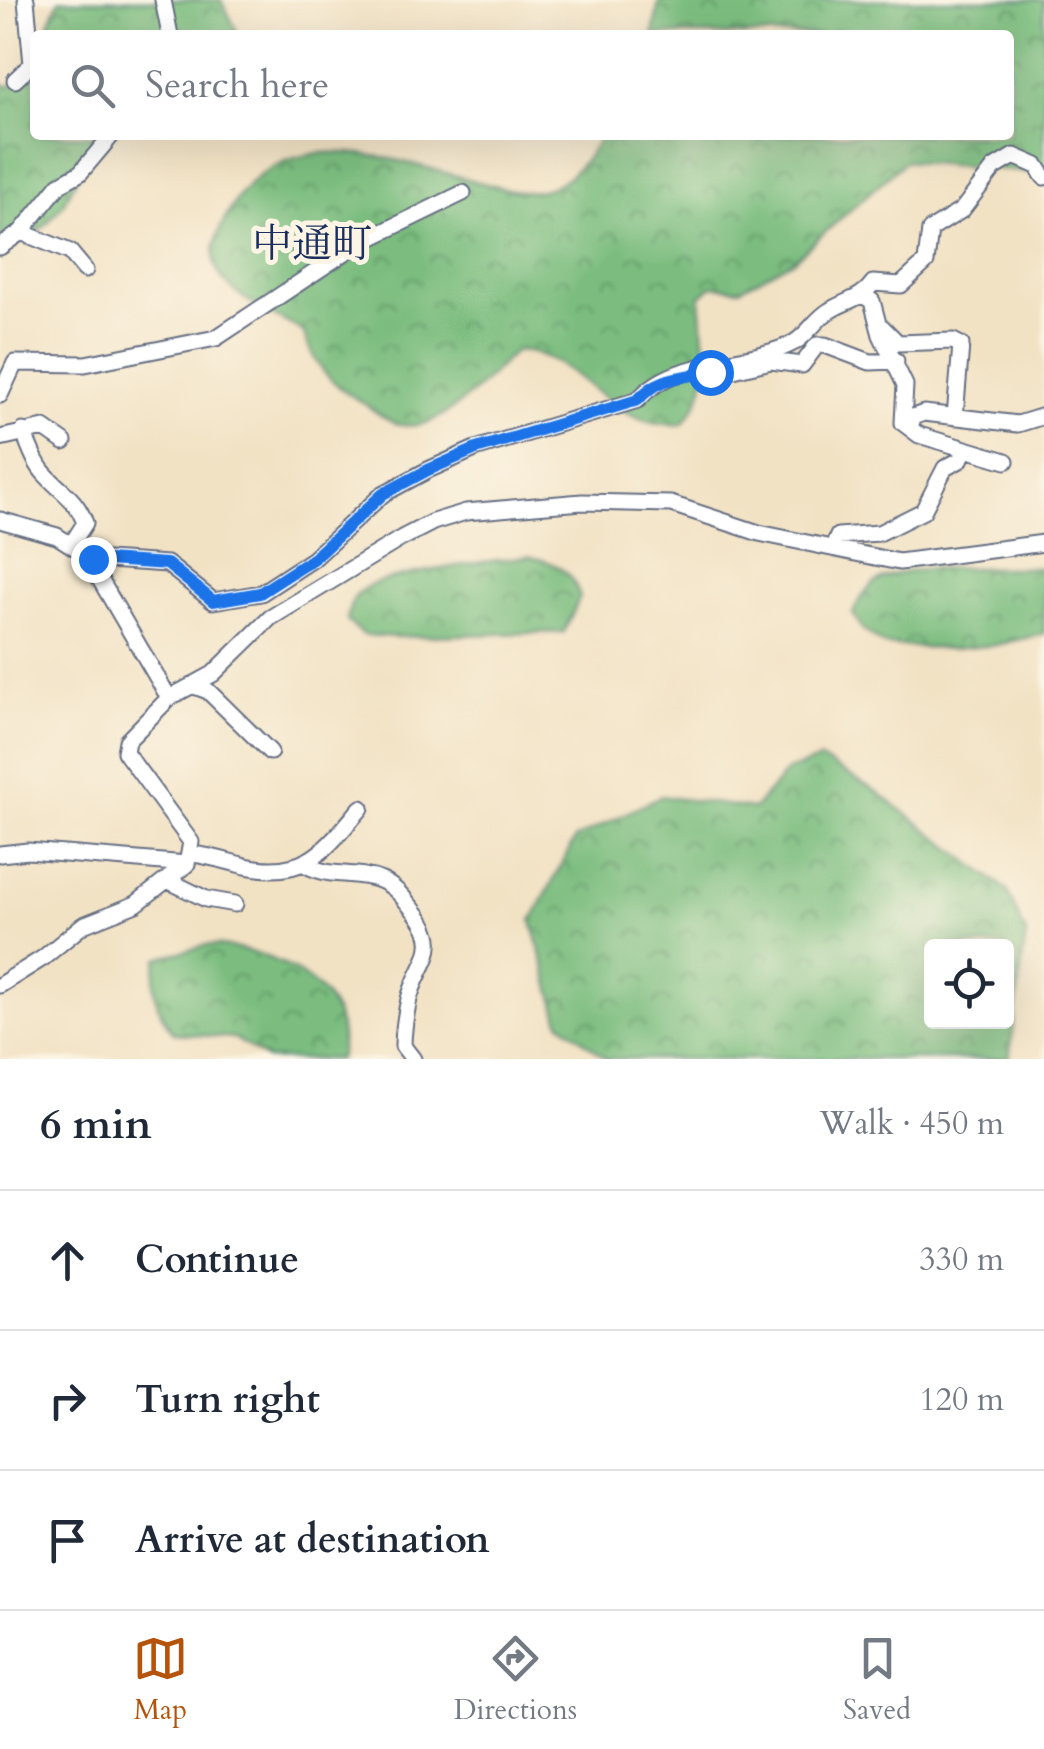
<!DOCTYPE html>
<html lang="en">
<head>
<meta charset="utf-8">
<style>
	:root { --surface:#fff; --page:#f6f6f7; --text:#1f2937; --muted:#747a83; --line:#e0e1e3; --accent:#b45309 }
	body { margin:0; font-family:Cardo,"Noto Serif JP",serif; background:var(--page); color:var(--text) }
	.controls { position:absolute; right:30px; bottom:30px; display:grid; overflow:hidden; border-radius:10px; box-shadow:0 10px 40px #0002 }
	.controls button { width:90px; height:90px; display:grid; place-items:center; padding:0; border:0; border-bottom:2px solid var(--line); background:var(--surface); color:var(--text); font:50px sans-serif }
	.stop { position:absolute; width:30px; height:30px; margin:-22px; border:8px solid #1a73e8; border-radius:50%; background:#fff }
	.stop.end { background:#1a73e8; border-color:#fff; box-shadow:0 2px 10px #0008 }
	.list { margin:0; padding:0; list-style:none }
	h2 { display:flex; justify-content:space-between; align-items:center; height:130px; margin:0; padding:0 40px; font-size:42px }
	h2 small { font-size:32px; font-weight:400; color:var(--muted) }
	.list li { display:grid; grid-template-columns:65px 1fr auto; gap:30px; align-items:center; box-sizing:border-box; height:140px; padding:0 40px; border-top:2px solid var(--line) }
	.list b { display:block; font-size:38px; white-space:nowrap }
	.list em { font-size:32px; font-style:normal; color:var(--muted) }
	.icon { flex:none; width:55px; height:55px; fill:none; stroke:currentColor; stroke-width:2; stroke-linecap:round; stroke-linejoin:round }
	.map { position:relative; flex:none; width:1044px; height:1059px; overflow:hidden }
	.search { position:absolute; background:var(--surface); box-shadow:0 10px 40px #0002; left:30px; right:30px; top:30px; height:110px; display:flex; align-items:center; gap:25px; box-sizing:border-box; padding:0 35px; border-radius:10px; color:var(--muted); font-size:38px }
	.sheet { height:550px; background:var(--surface) }
	nav { display:flex; justify-content:space-around; align-items:center; box-sizing:border-box; height:140px; border-top:2px solid var(--line); background:var(--surface); font-size:28px; color:var(--muted) }
	nav a { display:grid; justify-items:center; gap:5px }
	nav .on { color:var(--accent) }
	.map>svg:first-child { display:block }
	.forest { fill:url(#forest-crowns); stroke:#4b766e; stroke-width:2.5; fill-rule:evenodd }
	.lines { fill:none; stroke-linecap:round; stroke-linejoin:round }
	.minor-casing { stroke:#666e82; stroke-width:19 }
	.minor { stroke:#fff; stroke-width:15 }
	.route { stroke:#1a73e8; stroke-width:12 }
	.labels { text-anchor:middle; dominant-baseline:central; stroke-width:10; stroke-linejoin:round; paint-order:stroke }
	.quarter-label { font-size:40px; fill:#1b2f5e; stroke:#fcf5e5 }
</style>
</head>
<body>
<div class="map">
<svg width="1044" height="1059" viewBox="0 0 1044 1059">
	<defs>
		<pattern id="forest-crowns" width="20" height="18" patternUnits="userSpaceOnUse" patternTransform="scale(2.5)"><rect width="20" height="18" fill="#7bbd7f"/><path d="M2 6a3 3 0 1 1 6 0M12 15a3 3 0 1 1 6 0" fill="none" stroke="#649a6b"/></pattern>
	</defs>
	<rect width="100%" height="100%" fill="#fcf5e5"/>
	<filter id="ink" filterUnits="userSpaceOnUse"><feTurbulence type="fractalNoise" baseFrequency=".01" numOctaves="2"/><feDisplacementMap in="SourceGraphic" scale="20" xChannelSelector="R" yChannelSelector="G"/><feConvolveMatrix kernelMatrix="1 2 1 2 8 2 1 2 1" color-interpolation-filters="sRGB"/></filter>
	<filter id="wash" filterUnits="userSpaceOnUse"><feTurbulence type="fractalNoise" baseFrequency=".0048" numOctaves="4" result="noise"/><feDisplacementMap in="SourceGraphic" scale="40" xChannelSelector="R" yChannelSelector="G"/><feGaussianBlur stdDeviation="2.25" result="paint"/><feColorMatrix in="noise" values="0 0 0 0 0 0 0 0 0 0 0 0 0 0 0 0 0 1.4 0 .05"/><feComposite in="paint" operator="in"/></filter>
	<g filter="url(#wash)">
		<rect width="100%" height="100%" fill="#f2e2c4"/>
		<path class="forest" d="M59,0H221L239,35H44Z
			M659,0H1044V173L905,161L794,260L740,289L712,286L700,297C703,347 718,385 682,424C607,430 582,354 516,350C491,375 441,433 401,425C388,423 372,408 360,401C330,383 313,365 303,331C278,317 229,296 217,270C208,248 221,225 232,207C286,119 395,159 475,181C498,187 526,197 549,188C573,179 589,155 602,135H1009V35H653Z
			M35,68V135H99L63,204L45,226L0,254V83L9,87Z
			M528,556C555,562 571,570 580,597L564,632L398,637L364,635L347,621C349,608 352,596 365,588C387,574 497,560 528,556Z
			M933,568H1044V634L996,645L953,649L884,645L863,630L853,614C870,572 892,575 933,568Z
			M821,759L876,791L1007,890L1026,934L1009,1059H607L560,1022L532,921L575,839L661,796L754,809L787,771ZM932,946H1006V1022H932Z
			M207,945C266,947 357,985 339,1059H267L234,1038L174,1033C154,1008 151,989 158,958Z"/>
	</g>
	<g filter="url(#ink)">
		<g class="lines">
			<g class="minor-casing">
				<path id="minor" d="M163,0L170,35
					M15,80L32,64L26,0
					M21,232L70,252L85,270
					M0,247L21,232L60,184L80,173L112,135
					M864,296L872,301L881,335L905,385L903,423L919,435L1006,461
					M882,327L898,343L953,341L961,345L955,417
					M725,372L771,361L802,365L817,345H825L870,362L896,361
					M0,395L15,363L85,364L216,338L356,245L463,193
					M911,425L913,417L924,413L1018,424L1044,416
					M23,431C29,445 35,464 45,474C62,493 76,498 85,523L71,545
					M0,438L44,428L64,442
					M0,520L57,536L93,559L167,564L213,601L261,593L313,559L383,494L428,470L475,449L638,400C675,356 747,368 795,342C807,335 816,319 829,311C846,300 861,300 873,283L901,285L926,262L930,230L962,210L994,168L1014,156L1037,166L1044,177
					M833,547L838,536L879,533L923,511L945,468L960,460L964,451
					M93,559L98,576L169,698
					M192,685L208,691L270,752
					M0,854L28,851L187,864
					M192,854C211,856 226,861 245,866C307,879 325,850 361,808
					M306,865C331,879 357,870 382,881C394,886 403,897 411,907C448,948 419,960 409,999C406,1013 403,1032 403,1046L413,1059
					M167,880L206,899L235,904
					M0,985L43,958L83,925L136,904L187,864L191,842L125,752L127,741L169,698L213,674L270,618L402,538L433,522L466,512L582,502L671,504L759,533L899,562L1044,543"/>
			</g>
			<use href="#minor" class="minor"/>
		</g>
	</g>
	<g class="lines" filter="url(#ink)">
		<path class="route" d="M93,559L167,564L213,601L260,593L313,559L383,494L428,470L476,449L638,400C659,376 681,378 710,372"/>
	</g>
	<g class="labels">
		<g class="quarter-label">
			<text x="312" y="244">中通町</text>
		</g>
	</g>
</svg>
<div class="controls">
<button><svg class="icon" aria-label="locate" viewBox="0 0 24 24"><circle cx="12" cy="12" r="6"/><path d="M12 2v4M12 18v4M2 12h4M18 12h4"/></svg></button>
</div>
<div class="stop" style="left:710px;top:372px"></div>
<div class="stop end" style="left:93px;top:559px"></div>
<div class="search"><svg class="icon" aria-label="search" viewBox="0 0 24 24"><circle cx="10" cy="10" r="6"/><path d="M15 15l6 6"/></svg>Search here</div>
</div>
<section class="sheet">
<h2>6 min<small>Walk · 450 m</small></h2>
<ul class="list">
<li><svg class="icon" aria-label="ahead" viewBox="0 0 24 24"><path d="M12 20V5M6 11l6-6 6 6"/></svg><div><b>Continue</b></div><em>330 m</em></li>
<li><svg class="icon" aria-label="right" viewBox="0 0 24 24"><path d="M7 20v-9h11M14 6l5 5-5 5"/></svg><div><b>Turn right</b></div><em>120 m</em></li>
<li><svg class="icon" aria-label="arrive" viewBox="0 0 24 24"><path d="M6 21V4h12l-3 4 3 4H6"/></svg><div><b>Arrive at destination</b></div></li>
</ul>
</section>
<nav>
<a class="on"><svg class="icon" aria-label="map" viewBox="0 0 24 24"><path d="M3 6l6-2 6 2 6-2v14l-6 2-6-2-6 2zM9 4v14M15 6v14"/></svg>Map</a>
<a><svg class="icon" aria-label="directions" viewBox="0 0 24 24"><path d="M12 3l9 9-9 9-9-9zM9 14v-3h6M13 9l2 2-2 2"/></svg>Directions</a>
<a><svg class="icon" aria-label="saved" viewBox="0 0 24 24"><path d="M7 4h10v16l-5-4-5 4z"/></svg>Saved</a>
</nav>
</body>
</html>
